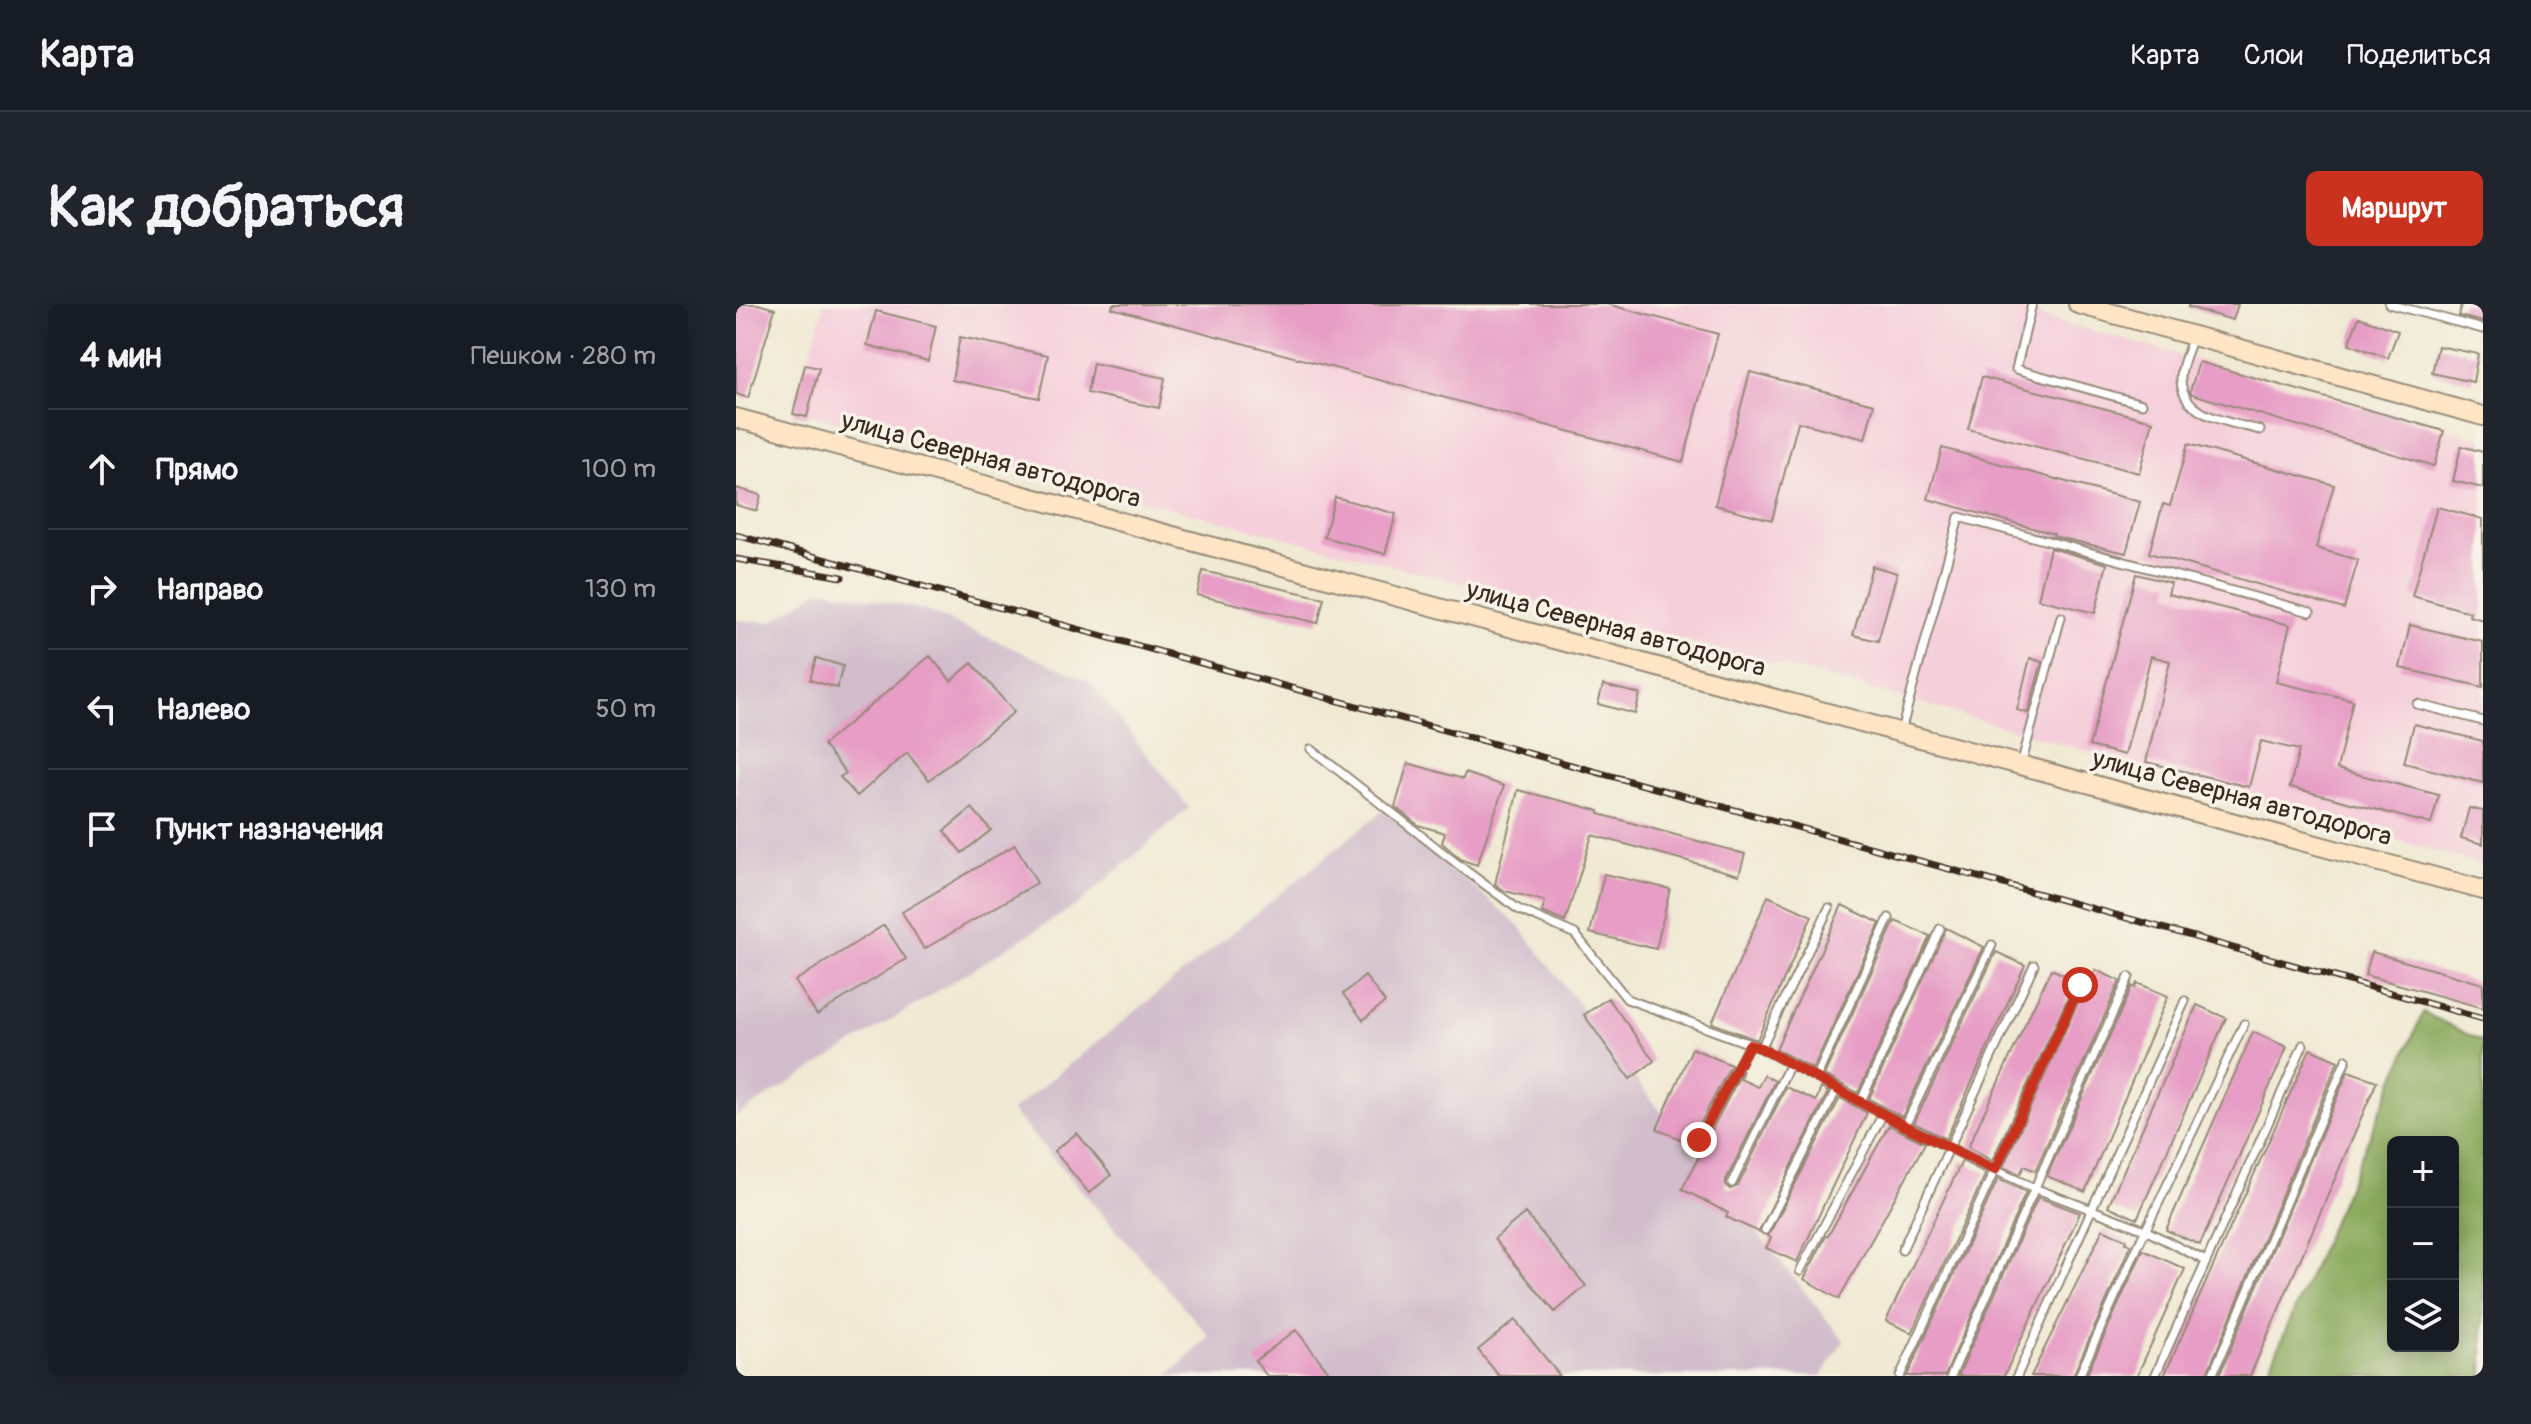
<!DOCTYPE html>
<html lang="ru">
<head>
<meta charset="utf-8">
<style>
	:root { --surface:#171b24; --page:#20242c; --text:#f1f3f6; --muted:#9ea1a6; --line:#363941; --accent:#c8321e }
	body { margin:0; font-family:Pangolin,sans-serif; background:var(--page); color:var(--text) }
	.controls { position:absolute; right:24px; bottom:24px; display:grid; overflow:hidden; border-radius:12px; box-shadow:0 4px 20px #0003 }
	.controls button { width:72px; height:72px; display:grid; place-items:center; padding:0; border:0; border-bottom:2px solid var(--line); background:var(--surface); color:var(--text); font:40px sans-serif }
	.stop { position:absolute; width:24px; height:24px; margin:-18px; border:6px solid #c8321e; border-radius:50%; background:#fff }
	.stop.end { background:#c8321e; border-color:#fff; box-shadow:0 2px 8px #0008 }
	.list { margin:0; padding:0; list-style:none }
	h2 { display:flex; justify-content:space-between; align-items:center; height:104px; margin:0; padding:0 32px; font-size:34px }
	h2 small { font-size:26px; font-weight:400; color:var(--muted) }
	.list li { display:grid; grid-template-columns:52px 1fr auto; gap:24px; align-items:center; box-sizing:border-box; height:120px; padding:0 32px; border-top:2px solid var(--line) }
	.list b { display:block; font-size:30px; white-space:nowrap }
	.list em { font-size:26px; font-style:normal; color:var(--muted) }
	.icon { flex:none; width:44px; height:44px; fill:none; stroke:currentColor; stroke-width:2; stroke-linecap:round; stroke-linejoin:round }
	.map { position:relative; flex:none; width:1747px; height:1072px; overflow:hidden; border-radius:12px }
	header { display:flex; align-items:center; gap:48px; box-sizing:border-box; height:112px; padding:0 40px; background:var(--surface); border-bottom:2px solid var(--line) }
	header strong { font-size:38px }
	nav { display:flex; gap:44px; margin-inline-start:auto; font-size:28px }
	.intro { display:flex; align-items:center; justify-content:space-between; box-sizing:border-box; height:192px; padding:0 48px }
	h1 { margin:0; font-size:56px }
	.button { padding:20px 36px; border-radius:12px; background:var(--accent); color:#fff; font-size:28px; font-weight:700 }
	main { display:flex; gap:48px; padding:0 48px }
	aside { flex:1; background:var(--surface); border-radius:12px; box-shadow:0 4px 20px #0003 }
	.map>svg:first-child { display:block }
	.built { fill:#f5cfda }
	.industrial { fill:#d1bdcb }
	.forest { fill:#8cab5e; stroke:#646a3e; stroke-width:2; fill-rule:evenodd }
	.building { fill:#e79dc5 }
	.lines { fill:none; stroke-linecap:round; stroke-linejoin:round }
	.lane-casing { stroke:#968a79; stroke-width:11 }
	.secondary-casing { stroke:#968a79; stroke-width:22 }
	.lane { stroke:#fff; stroke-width:7 }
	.secondary { stroke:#fde5c5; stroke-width:18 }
	.rail-casing { stroke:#3b2a1e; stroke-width:7 }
	.rail { stroke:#f7f3e8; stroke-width:4; stroke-dasharray:12; stroke-linecap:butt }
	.route { stroke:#c8321e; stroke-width:10 }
	.labels { text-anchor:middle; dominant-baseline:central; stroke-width:7; stroke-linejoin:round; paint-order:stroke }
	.street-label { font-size:26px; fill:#3b2a1e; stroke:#f7f3e8 }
</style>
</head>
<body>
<header>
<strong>Карта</strong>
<nav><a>Карта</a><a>Слои</a><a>Поделиться</a></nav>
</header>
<div class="intro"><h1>Как добраться</h1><a class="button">Маршрут</a></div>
<main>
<aside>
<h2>4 мин<small>Пешком · 280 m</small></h2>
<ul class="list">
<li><svg class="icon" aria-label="ahead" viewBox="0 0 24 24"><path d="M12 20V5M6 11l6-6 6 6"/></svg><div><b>Прямо</b></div><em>100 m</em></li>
<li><svg class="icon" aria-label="right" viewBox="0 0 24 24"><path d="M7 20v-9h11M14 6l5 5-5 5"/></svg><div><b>Направо</b></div><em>130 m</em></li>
<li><svg class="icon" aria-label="left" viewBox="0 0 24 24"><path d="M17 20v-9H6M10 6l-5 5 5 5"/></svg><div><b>Налево</b></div><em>50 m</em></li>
<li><svg class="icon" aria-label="arrive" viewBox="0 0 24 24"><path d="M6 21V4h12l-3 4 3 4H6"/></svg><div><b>Пункт назначения</b></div></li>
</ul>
</aside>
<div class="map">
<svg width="1747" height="1072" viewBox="0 0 1747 1072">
	<rect width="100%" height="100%" fill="#f7f3e8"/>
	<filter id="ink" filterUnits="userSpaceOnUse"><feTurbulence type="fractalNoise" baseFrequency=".0125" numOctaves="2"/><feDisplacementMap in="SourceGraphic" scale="16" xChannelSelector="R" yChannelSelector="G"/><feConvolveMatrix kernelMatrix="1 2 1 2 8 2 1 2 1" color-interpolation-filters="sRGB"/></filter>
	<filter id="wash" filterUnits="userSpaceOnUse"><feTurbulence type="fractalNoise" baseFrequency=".006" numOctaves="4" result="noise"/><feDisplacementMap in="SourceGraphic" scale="32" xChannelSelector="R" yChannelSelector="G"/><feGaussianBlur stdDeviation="1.8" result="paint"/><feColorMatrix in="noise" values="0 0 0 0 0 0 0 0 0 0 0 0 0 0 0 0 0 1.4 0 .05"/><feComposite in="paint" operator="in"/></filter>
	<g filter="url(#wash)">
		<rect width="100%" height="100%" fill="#f0ead4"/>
		<path class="built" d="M88,0H1260L1747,135V561L1125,382L58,107Z"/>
		<path class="industrial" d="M85,285L188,306L353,377L453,504L342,600L0,812V316L36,318Z
			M648,506L783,622L914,794L1108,1037L1085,1072H432L474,1033L276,807Z"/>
		<path class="forest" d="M1687,708L1747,738V1072H1530ZM1657,838H1717V1042H1657Z"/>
		<g id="blocks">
			<path class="building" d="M0,0H22L39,5L12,94L0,90Z
				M377,0H871L982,30L947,158L376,4Z
				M1453,0H1502L1497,16L1452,3Z
				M1725,0H1747V18L1723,12Z
				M140,7L200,22L192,57L131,41Z
				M1623,13L1662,27L1652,54L1613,40Z
				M224,33L312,51L303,94L216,76Z
				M1702,42L1742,50L1737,78L1696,69Z
				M1463,58L1708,127L1698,162L1456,90L1454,87Z
				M357,59L429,74L423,104L351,89Z
				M69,61L83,64L71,113L57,110Z
				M1014,68L1138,100L1129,135L1062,118L1036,216L979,201Z
				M1246,73L1417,117L1403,169L1232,125Z
				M1452,140L1598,181L1580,244L1622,256L1608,305L1413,249L1427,200L1434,202Z
				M1725,142L1747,148V184L1717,177Z
				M1206,144L1404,198L1390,249L1317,232L1318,230L1192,195Z
				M0,184L25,191L21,207L0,201Z
				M599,193L660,210L649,250L588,233Z
				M1701,203L1747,215V316L1733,312L1734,308L1676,292Z
				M1314,244L1371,260L1359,309L1302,295Z
				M1136,262L1161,269L1142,337L1117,331Z
				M467,267L588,294L582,319L461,291Z
				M1400,270L1435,279L1432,290L1554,321L1540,378L1617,396L1601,465L1703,491L1695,520L1554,483L1563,446L1525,437L1513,483L1410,458L1434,357L1415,352L1389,451L1353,442Z
				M1674,321L1747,338V383L1664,364Z
				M194,352L215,377L236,359L278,408L193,476L171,449L121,492L104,473L110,469L87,441Z
				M80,354L107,362L101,384L74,376Z
				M1294,354L1306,358L1292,409L1281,406Z
				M867,381L904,390L899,410L862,400Z
				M1678,420L1747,437V479L1668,459Z
				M672,459L727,475L729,469L768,482L741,561L726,556L706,539L709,529L682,521L659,503Z
				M782,486L842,501L863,507V510L1009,550L1003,571L856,531L829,618L806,608L809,597L769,587L759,580Z
				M236,504L255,526L226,549L208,527Z
				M1733,504L1747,507V540L1725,534Z
				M279,541L301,579L188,645L166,608Z
				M868,570L934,585L920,645L854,629Z
				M1032,592L1076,612L1021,736L976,719Z
				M1106,601L1144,619L1077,765L1040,745Z
				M1159,617L1194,632L1122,789L1088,771Z
				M148,621L170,655L81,711L59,677Z
				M1210,624L1248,643L1166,813L1133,795Z
				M1260,648L1289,661L1210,835L1178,819Z
				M1636,648L1747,680V704L1629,671Z
				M1315,665L1340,676L1256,857L1232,843Z
				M1360,666L1384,677L1299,867L1288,862L1284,870L1267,863L1350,681L1353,682Z
				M629,672L649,698L627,716L607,690Z
				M1401,679L1432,692L1349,888L1311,872L1396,682L1399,684Z
				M872,694L918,757L894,775L848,711Z
				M1461,701L1490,714L1401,915L1372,902Z
				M1517,728L1551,743L1464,941L1430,926Z
				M956,744L995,761L957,833V839L961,842L969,839L1007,766L1004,775L1022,783L1028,771L1039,777L990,876V882L994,885L1002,882L1050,783L1080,797L1085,784L1092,788L1023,928L990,913L992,909L946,885L967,845L921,825Z
				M1574,745L1602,757L1470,1072H1428Z
				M1612,767L1641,777L1514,1072H1483Z
				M1104,794L1131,809L1061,958L1030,944L1035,934L1032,932Z
				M1153,821L1189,839L1103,995L1068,975L1090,932H1092Z
				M341,829L375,871L353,889L318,847Z
				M1226,857L1250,869L1176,1029L1150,1017Z
				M1262,875L1290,888L1209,1072H1171Z
				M1302,893L1344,909L1268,1072H1222Z
				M789,909L850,982L819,1008L758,935Z
				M1367,925L1391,936L1390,939L1395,941L1337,1072H1295Z
				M1407,946L1449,965L1401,1072H1350Z
				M779,1016L824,1072H763L742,1046Z
				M560,1026L596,1072H531L519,1057Z"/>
		</g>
	</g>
	<g filter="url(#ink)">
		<use href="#blocks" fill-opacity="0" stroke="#968a79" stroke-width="2"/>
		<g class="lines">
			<g class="lane-casing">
				<path id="lane" d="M1296,0L1280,65L1406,100
					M1653,0L1747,25
					M1457,33C1453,45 1444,63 1445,76C1447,114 1495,118 1524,126
					M1681,400L1747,417
					M1165,427L1223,213L1574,308
					M575,445L729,566L782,605L839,630L891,695L1025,744L1169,822L1259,866L1298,884L1409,926L1470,957
					M1285,461L1325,313
					M1025,744L1093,604
					M1080,774L1153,614
					M1125,797L1204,625
					M1169,822L1256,641
					M963,836L1013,741
					M996,879L1054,760
					M1029,926L1101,785
					M1166,946L1298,661
					M1064,967L1147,810
					M1164,1072L1344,681
					M1215,1072L1393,673
					M1281,1072L1449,697
					M1343,1072L1403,940L1508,720
					M1419,1072L1567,741
					M1476,1072L1610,756"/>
			</g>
			<g class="secondary-casing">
				<path id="secondary" d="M1342,0L1747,112
					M0,114L1747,586"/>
			</g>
			<use href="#lane" class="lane"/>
			<use href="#secondary" class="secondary"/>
			<g class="rail-casing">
				<path id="rail" d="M0,231L1409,619L1747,715
					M0,255L106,273"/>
			</g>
			<use href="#rail" class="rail"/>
		</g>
	</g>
	<g class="lines" filter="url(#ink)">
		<path class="route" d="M963,836L1013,741L1025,744L1169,822L1259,866L1344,681"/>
	</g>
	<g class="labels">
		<g class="street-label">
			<text transform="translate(255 156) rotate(15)">улица Северная автодорога</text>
			<text transform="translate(880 325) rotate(15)">улица Северная автодорога</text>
			<text transform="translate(1506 494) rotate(15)">улица Северная автодорога</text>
		</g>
	</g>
</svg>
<div class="controls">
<button>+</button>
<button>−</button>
<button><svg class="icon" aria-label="layers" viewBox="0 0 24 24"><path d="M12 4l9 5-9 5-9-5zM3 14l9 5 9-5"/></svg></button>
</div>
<div class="stop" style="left:1344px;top:681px"></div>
<div class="stop end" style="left:963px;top:836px"></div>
</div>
</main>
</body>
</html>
